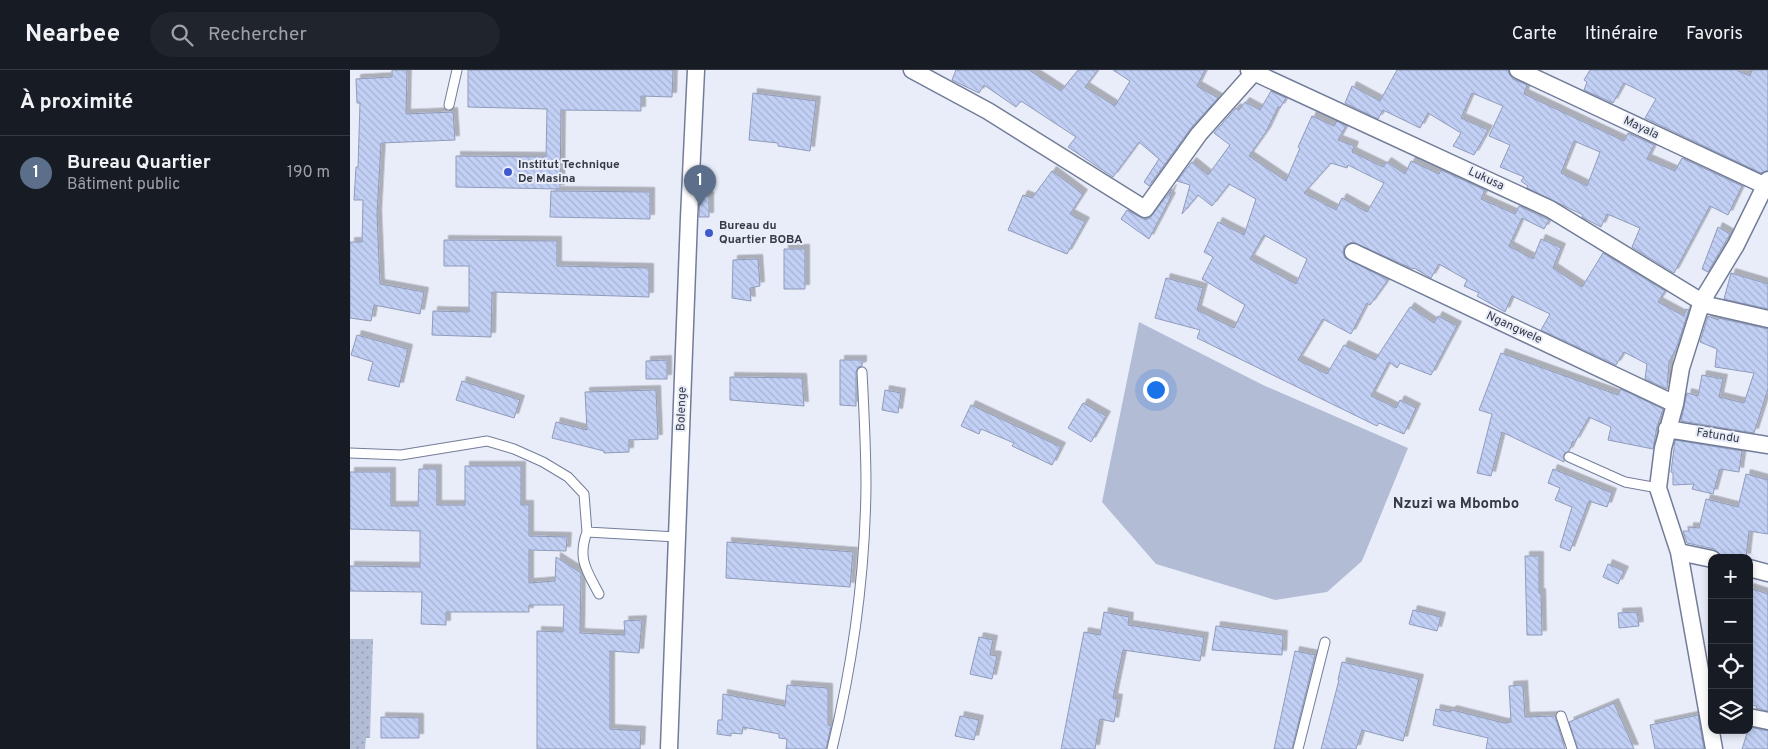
<!DOCTYPE html>
<html lang="fr">
<head>
<meta charset="utf-8">
<style>
	:root { --surface:#171b24; --page:#20242c; --text:#f1f3f6; --muted:#9ea1a6; --line:#363941; --accent:#ea580c }
	body { margin:0; font-family:Overpass,sans-serif; background:var(--page); color:var(--text) }
	.controls { position:absolute; right:15px; bottom:15px; display:grid; overflow:hidden; border-radius:10px; box-shadow:0 2px 8px #0003 }
	.controls button { width:45px; height:45px; display:grid; place-items:center; padding:0; border:0; border-bottom:1px solid var(--line); background:var(--surface); color:var(--text); font:25px sans-serif }
	.you { position:absolute; left:805px; top:319px; width:18px; height:18px; margin:-12px; border:4px solid #fff; border-radius:50%; background:#1a73e8; box-shadow:0 0 0 8px #1a73e833 }
	.badge { display:grid; place-items:center; width:32px; height:32px; border-radius:50%; background:var(--accent); color:#fff; font-size:16px; font-weight:700 }
	.pin { position:absolute; translate:-50% -41px; filter:drop-shadow(0 1px 2px #0008) }
	.pin::after { content:''; position:absolute; top:26px; width:18px; height:15px; background:inherit; clip-path:polygon(0 0,100% 0,50% 100%) }
	.list { margin:0; padding:0; list-style:none }
	h2 { display:flex; justify-content:space-between; align-items:center; height:65px; margin:0; padding:0 20px; font-size:21px }
	h2 small { font-size:16px; font-weight:400; color:var(--muted) }
	.list li { display:grid; grid-template-columns:32px 1fr auto; gap:15px; align-items:center; box-sizing:border-box; height:75px; padding:0 20px; border-top:1px solid var(--line) }
	.list b { display:block; font-size:19px; white-space:nowrap }
	.list p { margin:0; font-size:16px; white-space:nowrap; color:var(--muted) }
	.list em { font-size:16px; font-style:normal; color:var(--muted) }
	.icon { flex:none; width:28px; height:28px; fill:none; stroke:currentColor; stroke-width:2; stroke-linecap:round; stroke-linejoin:round }
	.map { position:relative; flex:none; width:1418px; height:679px; overflow:hidden }
	header { display:flex; align-items:center; gap:30px; box-sizing:border-box; height:70px; padding:0 25px; background:var(--surface); border-bottom:1px solid var(--line) }
	header strong { font-size:24px }
	nav { display:flex; gap:28px; margin-inline-start:auto; font-size:18px }
	.search { width:350px; height:45px; background:var(--page); display:flex; align-items:center; gap:12px; box-sizing:border-box; padding:0 18px; border-radius:28px; color:var(--muted); font-size:19px }
	main { display:flex }
	aside { flex:1; background:var(--surface) }
	.map>svg:first-child { display:block }
	.grass { fill:url(#grass-dots) }
	.garden { fill:#b3bcd5 }
	.building { fill:url(#building-back-hatch); stroke:#909bb9; fill-rule:evenodd; filter:url(#shadow) }
	.lines { fill:none; stroke-linecap:round; stroke-linejoin:round }
	.lane-casing { stroke:#727d99; stroke-width:11 }
	.street-casing { stroke:#727d99; stroke-width:19 }
	.lane { stroke:#fff; stroke-width:9 }
	.street { stroke:#fff; stroke-width:16 }
	.poi-dot { fill:#3f5acd; stroke:#e9edfa; stroke-width:2 }
	.labels { text-anchor:middle; dominant-baseline:central; stroke-width:4; stroke-linejoin:round; paint-order:stroke }
	.street-label { font-size:12px; fill:#353a46; stroke:#e9edfa }
	.poi-label { font-size:12px; font-weight:bold; fill:#353a46; stroke:#e9edfa; text-anchor:start }
	.quarter-label { font-size:15px; font-weight:bold; fill:#353a46; stroke:#e9edfa }
</style>
</head>
<body>
<header>
<strong>Nearbee</strong>
<div class="search"><svg class="icon" aria-label="search" viewBox="0 0 24 24"><circle cx="10" cy="10" r="6"/><path d="M15 15l6 6"/></svg>Rechercher</div>
<nav><a>Carte</a><a>Itinéraire</a><a>Favoris</a></nav>
</header>
<main>
<aside>
<h2>À proximité<small></small></h2>
<ul class="list">
<li><span class="badge" style="background:#5c6f8a">1</span><div><b>Bureau Quartier</b><p>Bâtiment public</p></div><em>190 m</em></li>
</ul>
</aside>
<div class="map">
<svg width="1418" height="679" viewBox="0 0 1418 679">
	<defs>
		<pattern id="grass-dots" width="8" height="8" patternUnits="userSpaceOnUse" patternTransform="scale(1.25)"><rect width="8" height="8" fill="#b3bcd5"/><path d="M2 2h.1M6 6h.1" fill="none" stroke="#929aaf" stroke-width="1.8" stroke-linecap="round"/></pattern>
		<pattern id="building-back-hatch" width="6" height="6" patternUnits="userSpaceOnUse" patternTransform="scale(1.25)"><rect width="6" height="6" fill="#c2d0f5"/><path d="M-1 5l2 2M0 0l6 6M5-1l2 2" fill="none" stroke="#a7b3d3"/></pattern>
		<filter id="shadow"><feDropShadow dx="4.5" dy="-4.5" stdDeviation="0" flood-color="#0004"/></filter>
	</defs>
	<rect width="100%" height="100%" fill="#e9edfa"/>
	<path class="grass" d="M0,569H23L20,668H16L15,679H0Z"/>
	<path class="garden" d="M789,252L913,315L1058,378L1012,491L977,522L925,530L806,494L752,432Z"/>
	<path class="building" d="M42,0H57L56,44L103,42L105,70L31,73L27,144L30,214L74,222L70,244L24,235L21,251L0,248V172H12L13,130H4L6,97H8L10,33H7L6,9L42,7Z
		M118,0H323L322,27L291,26V41L211,40L210,119L106,117V86L196,87L197,39L118,37Z
		M606,0H679L711,21L728,0H748L735,17L765,36L780,11L763,0H855L847,16L868,28L841,58L799,116L794,112L809,89L789,72L763,107L718,77L726,67L671,31L666,37L634,15L629,23L602,10Z
		M1047,0H1158L1160,5L1163,9L1177,15L1174,24L1274,71L1278,63L1304,75L1297,89L1325,101L1332,88L1392,116L1378,145L1360,136L1324,203L1282,177L1290,158L1257,144L1251,157L1232,147L1233,145L1177,118L1178,116L1171,111L1174,107L1150,97L1160,75L1139,66L1153,36L1122,23L1111,48L1138,60L1124,85L1103,76L1111,63L1078,43L1070,58L1033,40L1028,49L995,33L1002,16L1030,31ZM1224,71L1250,82L1237,116L1211,103Z
		M1240,0H1386L1400,6L1402,0H1418V100L1411,103L1295,48L1306,29L1274,13L1263,33L1234,20L1237,12L1234,10Z
		M921,21L936,28L930,38L928,37L916,62L899,86L936,111L950,78L948,77L962,46L984,56L987,51L996,56L988,70L1004,76L1002,82L1033,97L1037,92L1055,104L1061,91L1089,104L1091,100L1135,120L1131,129L1165,144L1169,136L1199,150L1194,159L1172,148L1159,176L1183,189L1191,169L1211,178L1203,198L1232,217L1253,183L1315,221L1308,232L1334,246L1336,239L1339,240L1326,279L1319,292L1317,319L1295,309L1297,294L1274,282L1266,295L1191,260L1200,244L1162,226L1155,242L1127,226L1129,223L1114,216L1117,210L1089,194L1081,208L1064,198L1063,199L1003,172L998,174L994,177L993,183L995,188L1038,210L1020,235L1017,233L1001,264L973,249L948,290L977,304L994,275L1025,290L1060,237L1084,253L1088,246L1107,256L1081,305L1050,293L1047,298L1039,292L1021,326L1046,338L1050,330L1066,338L1054,364L1029,353L1027,356L847,268L850,260L805,248L816,208L853,218L847,240L884,258L895,235L852,209L863,187L854,182L868,152L894,165L906,129L879,114L862,136L848,125L832,144L840,115L827,111L842,92L858,105L880,75L864,63L886,38L889,40L895,32L910,40ZM981,93L997,98L998,95L1034,113L1017,142L992,128L986,140L954,123ZM914,165L957,189L946,214L900,189Z
		M403,23L466,31L460,81L428,76V73L399,70Z
		M702,101L733,124L720,144L735,152L717,184L658,160L673,125L682,128Z
		M822,119L819,126L821,127L799,169L771,149L777,140L795,150L800,148Z
		M201,121L300,122V149L200,147Z
		M350,126H359V147H349Z
		M1368,157L1380,164L1358,202L1352,199Z
		M94,170L207,171V196L299,198V227L142,222L141,267L82,265L83,241L119,242V196H94Z
		M434,179H455V219H434Z
		M408,189L410,216L400,218L401,231L382,228L383,190Z
		M1381,203L1418,214V239L1374,229Z
		M1358,246L1368,250V248L1418,259V319L1404,363L1331,351L1337,323L1348,326L1352,305L1373,309L1369,327L1394,333L1404,303L1365,297L1367,279L1350,272Z
		M7,265L58,279L49,317L18,310L23,292L1,285Z
		M1151,283L1268,325L1271,319L1313,339L1307,357L1303,379L1258,370L1261,357L1239,347L1225,372L1223,371L1219,381L1214,384V392L1152,362L1141,406L1127,403L1142,344L1129,340Z
		M317,290V309H296V291Z
		M490,290H512V296L508,297L506,302V336L490,335Z
		M380,307L452,308L454,336L380,330Z
		M112,311L170,330L164,348L106,330Z
		M306,320L308,369L279,370V382L254,383V381L202,368L206,352L237,360L235,322Z
		M535,320L551,323L548,343L532,340Z
		M733,333L756,346L741,372L718,358Z
		M621,335L711,377L702,395L662,376L664,373L631,359L629,364L611,356Z
		M1325,370L1392,381L1389,402L1370,399L1363,424L1342,419L1344,414L1323,415V403L1321,402Z
		M115,396H171V435H179V466L217,467L216,481L179,480V513L205,511L206,487L231,503L230,563L275,565L274,551L292,550L289,583L260,581V659L291,661L290,679H187V561L213,562L214,535H179V542H96V555L71,554L72,522L0,521V496L70,497V461L0,459V402H41V436H68L69,399H87V435H115Z
		M1203,399L1262,423L1257,437L1239,431L1220,481L1210,477L1222,437L1205,430L1210,418L1198,413Z
		M1396,404L1418,410V464L1399,461L1396,488L1371,485L1364,479L1337,473L1333,461H1339V457L1349,458L1356,429L1388,437Z
		M377,472L503,482L500,517L376,508Z
		M1175,486H1189V523H1191L1192,565H1177Z
		M1258,494L1274,501L1268,514L1253,507Z
		M1399,518L1418,524V641L1406,638L1407,636L1399,635Z
		M1063,540L1091,547L1087,561L1059,554Z
		M754,542L779,547L778,555L854,567L850,591L773,580L763,628L768,629L764,652L750,649L745,679H711L734,562L750,565Z
		M1287,542L1289,556L1269,558L1268,543Z
		M866,556L933,565L932,585L862,580Z
		M629,567L643,570L640,585L647,586L642,609L620,604Z
		M945,581L965,585L942,679H924Z
		M992,592L1069,609L1053,671L1012,660L1006,679H971L989,610H988Z
		M437,615L478,618V655L481,656L476,679H436L437,669L429,668V664L393,657L392,664L381,663V666L367,664L368,650H372L373,624L435,636Z
		M1173,615L1175,647L1205,646L1215,679H1136L1138,668L1083,655L1086,639L1100,642L1102,640L1154,653L1161,652L1159,616Z
		M1264,633L1284,679H1228L1219,652Z
		M1348,645L1354,679H1305L1300,655Z
		M610,646L629,650L624,670L605,666Z
		M31,647L69,648V668H31Z
		M1399,657L1418,661V679H1392Z"/>
	<g class="lines">
		<g class="lane-casing">
			<path id="lane" d="M99,35L107,0
				M0,383L51,385L137,371L164,379L193,392L218,407L234,424L237,462
				M1219,387L1275,412L1308,418
				M249,524C237,501 227,489 237,462L327,467
				M1211,646L1222,679
				M482,679C503,593 515,504 516,416C516,378 514,340 512,302
				M948,679L975,572"/>
		</g>
		<g class="street-casing">
			<path id="street" d="M562,0L638,41L795,139L849,64L906,0
				M899,0L1200,139L1357,235L1418,249
				M1168,0L1418,117
				M1003,182L1325,334
				M1317,359L1418,375
				M1329,482L1362,489
				M1399,498L1418,503
				M1399,647L1418,651
				M319,679L339,148L346,0
				M1364,679L1329,482L1308,418L1313,378L1325,334L1331,298L1352,231L1386,175L1418,110"/>
		</g>
		<use href="#lane" class="lane"/>
		<use href="#street" class="street"/>
	</g>
	<g class="poi-dot">
		<circle cx="158" cy="102" r="5"/>
		<circle cx="359" cy="163" r="5"/>
	</g>
	<g class="labels">
		<g class="street-label">
			<text transform="translate(1291 58) rotate(25)">Mayala</text>
			<text transform="translate(1136 109) rotate(25)">Lukusa</text>
			<text transform="translate(1164 258) rotate(25)">Ngangwele</text>
			<text transform="translate(332 339) rotate(-88)">Bolenge</text>
			<text transform="translate(1368 366) rotate(9)">Fatundu</text>
		</g>
		<g class="poi-label">
			<text x="168" y="95">Institut Technique<tspan x="168" dy="14">De Masina</tspan></text>
			<text x="369" y="156">Bureau du<tspan x="369" dy="14">Quartier BOBA</tspan></text>
		</g>
		<g class="quarter-label">
			<text x="1106" y="434">Nzuzi wa Mbombo</text>
		</g>
	</g>
</svg>
<div class="controls">
<button>+</button>
<button>−</button>
<button><svg class="icon" aria-label="locate" viewBox="0 0 24 24"><circle cx="12" cy="12" r="6"/><path d="M12 2v4M12 18v4M2 12h4M18 12h4"/></svg></button>
<button><svg class="icon" aria-label="layers" viewBox="0 0 24 24"><path d="M12 4l9 5-9 5-9-5zM3 14l9 5 9-5"/></svg></button>
</div>
<div class="you"></div>
<div class="pin badge" style="left:350px;top:136px;background:#5c6f8a">1</div>
</div>
</main>
</body>
</html>
